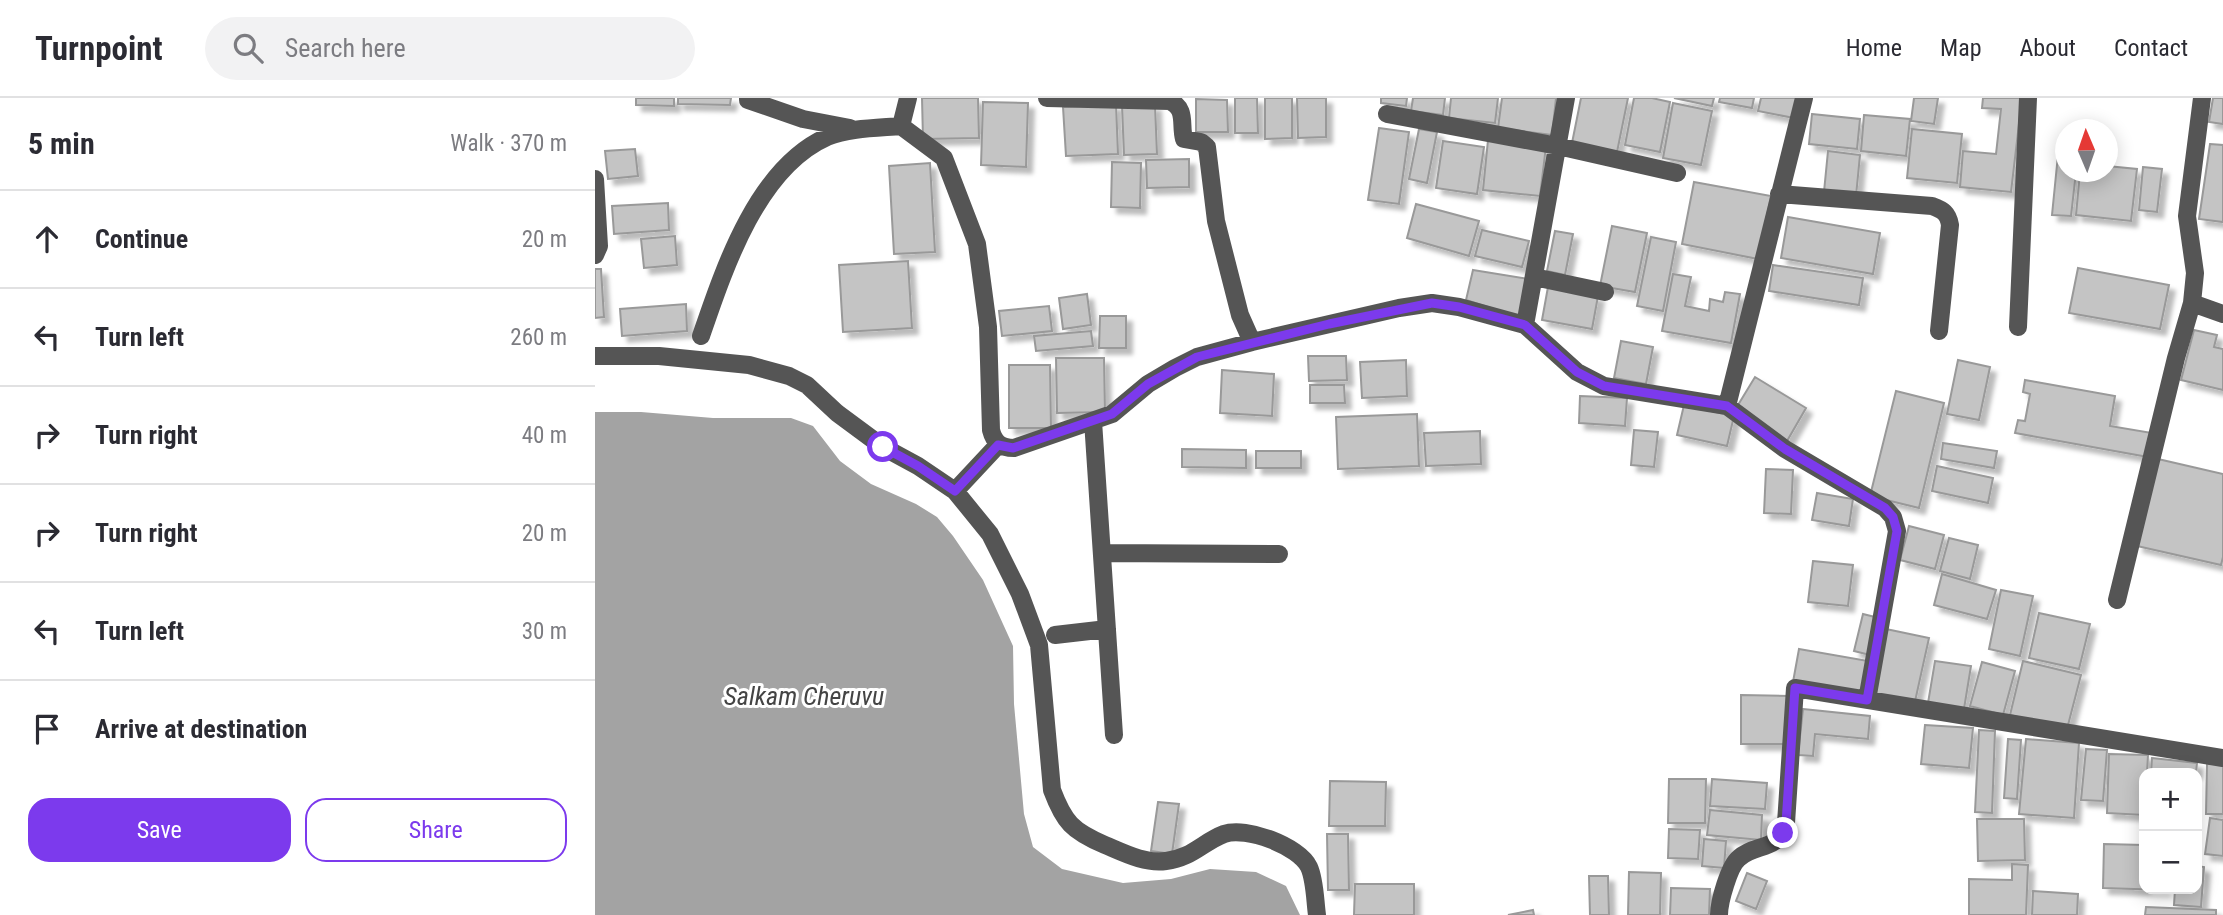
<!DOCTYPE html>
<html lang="en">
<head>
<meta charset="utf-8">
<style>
	:root { --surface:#fff; --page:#f2f2f3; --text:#2b2b33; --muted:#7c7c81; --line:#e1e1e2; --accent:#7c3aed }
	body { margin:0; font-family:"Roboto Condensed",sans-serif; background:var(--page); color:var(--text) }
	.controls { position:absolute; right:21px; bottom:21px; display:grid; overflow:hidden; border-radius:14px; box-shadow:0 4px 18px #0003 }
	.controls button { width:63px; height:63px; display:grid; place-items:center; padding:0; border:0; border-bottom:2px solid var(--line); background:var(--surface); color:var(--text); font:35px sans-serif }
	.compass { position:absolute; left:1460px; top:21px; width:63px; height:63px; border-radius:50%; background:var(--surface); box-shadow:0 4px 18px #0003; rotate:358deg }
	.stop { position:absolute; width:21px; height:21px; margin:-16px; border:5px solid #7c3aed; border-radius:50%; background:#fff }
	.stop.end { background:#7c3aed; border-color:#fff; box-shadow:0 2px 7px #0008 }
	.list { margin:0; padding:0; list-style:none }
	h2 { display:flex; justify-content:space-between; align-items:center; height:91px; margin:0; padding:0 28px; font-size:30px }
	h2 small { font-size:23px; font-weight:400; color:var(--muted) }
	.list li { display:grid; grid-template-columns:46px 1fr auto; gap:21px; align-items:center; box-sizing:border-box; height:98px; padding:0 28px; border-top:2px solid var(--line) }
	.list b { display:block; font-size:26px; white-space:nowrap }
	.list em { font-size:23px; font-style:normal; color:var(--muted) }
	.actions { display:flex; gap:14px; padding:21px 28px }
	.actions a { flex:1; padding:16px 0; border:2px solid var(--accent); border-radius:21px; text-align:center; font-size:24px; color:var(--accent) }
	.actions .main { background:var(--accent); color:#fff }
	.icon { flex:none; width:38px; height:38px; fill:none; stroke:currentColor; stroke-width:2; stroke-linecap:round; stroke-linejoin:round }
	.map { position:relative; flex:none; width:1628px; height:817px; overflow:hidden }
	header { display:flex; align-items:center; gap:42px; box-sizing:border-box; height:98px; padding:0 35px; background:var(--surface); border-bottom:2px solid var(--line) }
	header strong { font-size:33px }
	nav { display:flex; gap:38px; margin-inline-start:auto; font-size:24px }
	.search { width:490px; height:63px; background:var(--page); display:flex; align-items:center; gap:18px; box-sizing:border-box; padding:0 24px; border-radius:38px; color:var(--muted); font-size:26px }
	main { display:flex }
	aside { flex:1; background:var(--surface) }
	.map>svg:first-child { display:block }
	.water { fill:#a3a3a3 }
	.building { fill:#c4c4c4; stroke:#999; stroke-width:2; filter:url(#shadow) }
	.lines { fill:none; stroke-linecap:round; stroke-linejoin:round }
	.minor { stroke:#555; stroke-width:18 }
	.route { stroke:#7c3aed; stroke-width:9 }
	.labels { text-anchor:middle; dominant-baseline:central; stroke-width:6; stroke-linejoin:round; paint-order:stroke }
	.water-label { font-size:26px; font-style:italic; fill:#444; stroke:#fff }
</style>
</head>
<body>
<header>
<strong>Turnpoint</strong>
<div class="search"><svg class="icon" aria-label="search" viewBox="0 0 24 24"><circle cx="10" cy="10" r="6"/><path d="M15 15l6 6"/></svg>Search here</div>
<nav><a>Home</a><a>Map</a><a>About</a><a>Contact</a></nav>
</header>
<main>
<aside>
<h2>5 min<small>Walk · 370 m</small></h2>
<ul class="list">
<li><svg class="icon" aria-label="ahead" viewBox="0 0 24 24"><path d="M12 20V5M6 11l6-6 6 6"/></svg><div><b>Continue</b></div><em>20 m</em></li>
<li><svg class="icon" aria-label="left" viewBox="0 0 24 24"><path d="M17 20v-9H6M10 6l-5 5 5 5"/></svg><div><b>Turn left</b></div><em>260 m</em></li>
<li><svg class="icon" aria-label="right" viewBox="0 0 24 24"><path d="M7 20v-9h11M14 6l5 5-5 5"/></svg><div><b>Turn right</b></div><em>40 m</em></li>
<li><svg class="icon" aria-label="right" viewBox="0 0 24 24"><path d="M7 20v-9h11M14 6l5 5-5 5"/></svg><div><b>Turn right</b></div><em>20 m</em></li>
<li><svg class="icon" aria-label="left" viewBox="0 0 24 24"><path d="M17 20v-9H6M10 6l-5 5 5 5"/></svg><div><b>Turn left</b></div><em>30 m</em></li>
<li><svg class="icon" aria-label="arrive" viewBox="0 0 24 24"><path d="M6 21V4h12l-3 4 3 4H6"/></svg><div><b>Arrive at destination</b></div></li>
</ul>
<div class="actions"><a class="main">Save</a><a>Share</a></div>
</aside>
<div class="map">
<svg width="1628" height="817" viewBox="0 0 1628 817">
	<defs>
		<filter id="shadow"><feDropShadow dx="6" dy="6" stdDeviation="2" flood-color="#0004"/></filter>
	</defs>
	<rect width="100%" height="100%" fill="#fff"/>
	<path class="water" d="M0,314H46L118,320H196L218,328L245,363L276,386L321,406L342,419L358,438L388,482L418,548L419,606L429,716L438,749L467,771L528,785L576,781L615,771L661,774L691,788L705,817H0Z"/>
	<path class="building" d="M41,0H79V8L41,7Z
		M83,0H136L135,7L83,6Z
		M327,0H383L384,40L328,41Z
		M640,0H662L663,35H640Z
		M670,0H697V40L670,41Z
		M702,0H731V39L703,40Z
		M786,0H812L811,8L786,5Z
		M818,0H850L848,17L816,13Z
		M856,0H903L900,25L854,20Z
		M907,0H961L957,37L903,30Z
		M986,0H1033L1022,54L977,45Z
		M1039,0H1057L1075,4L1065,54L1030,47Z
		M1079,0H1119L1117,8Z
		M1125,0H1159L1157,10L1124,4Z
		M1166,0H1203L1199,20L1163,13Z
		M1319,0H1343L1339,26L1316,23Z
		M1388,0H1427L1416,94L1365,89L1368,53L1401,56L1406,11L1387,10Z
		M1618,0H1628V26L1614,24Z
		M601,1L632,2L633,34H601Z
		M388,4L433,5L431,69L386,67Z
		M1078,5L1117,13L1106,67L1068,60Z
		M521,6L523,56L471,58L468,9Z
		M560,7L562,56L529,57L527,8Z
		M1217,16L1265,21L1262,51L1214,46Z
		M1269,17L1315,21L1311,58L1266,53Z
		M784,30L814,34L804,106L773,102Z
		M824,31L842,34L832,85L814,81Z
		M1317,31L1367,36L1362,85L1312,80Z
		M893,42L951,48L945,98L888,92Z
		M848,43L889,49L882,96L841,90Z
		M1615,46L1628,47V124L1604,121Z
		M1464,47L1470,48V74H1481L1476,118L1457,117Z
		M40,51L43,78L13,81L10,53Z
		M1233,53L1265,57L1261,98L1229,94Z
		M594,61V89L552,90L551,62Z
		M517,64L546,65L545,110L516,109Z
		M335,65L340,154L299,156L294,68Z
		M1512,68L1542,71L1536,123L1481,117L1485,74H1512Z
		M1548,69L1567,71L1562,114L1544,112Z
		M1099,84L1176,98L1163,161L1087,146Z
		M73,105L74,132L19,136L17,108Z
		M821,106L884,123L874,158L812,140Z
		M1193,119L1285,135L1278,176L1186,160Z
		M1017,128L1052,135L1040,194L1005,188Z
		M887,132L934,143L927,169L880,158Z
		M960,133L978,136L970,177L952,173Z
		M80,138L82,167L49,170L46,141Z
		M1056,139L1081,144L1068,213L1042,208Z
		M313,163L317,230L248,234L244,167Z
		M1178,167L1268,180L1264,207L1174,193Z
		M1483,170L1574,187L1565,231L1474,215Z
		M0,171H6L9,219L0,220Z
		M878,172L933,181L927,220L871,202Z
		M1078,176L1096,179L1090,208L1114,213L1115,201L1128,204L1130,194L1145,196L1136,245L1067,233Z
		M953,189L1003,198L997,231L947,222Z
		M492,196L496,227L468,231L464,200Z
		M91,206L92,233L27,238L25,211Z
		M454,208L457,233L407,238L404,213Z
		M505,218H531V250H504Z
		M1599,232L1622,237L1619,249L1628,251V292L1586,282Z
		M496,233L498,248L441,253L439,238Z
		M1026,243L1058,249L1051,286L1019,280Z
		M713,258H751L752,282L714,283Z
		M461,260H509L510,314L462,315Z
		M811,262L812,298L767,300L765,264Z
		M1363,262L1395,269L1384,322L1352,316Z
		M414,267H455L456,330H414Z
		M627,272L679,276L677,318L625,315Z
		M1160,279L1211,310L1192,343L1140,312Z
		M1430,282L1520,298L1515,328L1557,335L1553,359L1420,335L1423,322L1430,323L1435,296L1428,294Z
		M715,287H749L750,305H715Z
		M1301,293L1349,305L1324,410L1275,398Z
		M985,298L1032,300L1030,328L984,325Z
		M1089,307L1139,318L1132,348L1082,337Z
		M822,316L824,368L743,371L741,319Z
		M1039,332L1063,334L1059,369L1036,367Z
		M885,333L886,366L831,368L829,335Z
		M1348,345L1402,353L1399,370L1346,361Z
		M587,351L651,352V370L587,369Z
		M661,353H706V370H661Z
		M1563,361L1628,376V459L1626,467L1542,448Z
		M1342,368L1398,380L1393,405L1337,393Z
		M1171,371L1198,372L1196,416L1169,415Z
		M1222,395L1258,401L1254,428L1217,422Z
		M1314,428L1349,437L1340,471L1305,462Z
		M1354,440L1383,447L1375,481L1345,473Z
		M1218,463L1258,467L1253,508L1213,504Z
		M1347,476L1401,492L1392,521L1339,507Z
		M1406,492L1438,498L1425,558L1394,551Z
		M1444,515L1495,526L1484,571L1434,560Z
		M1268,516L1284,520L1275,557L1259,553Z
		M1291,531L1334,540L1319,608L1276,599Z
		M1204,551L1273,563L1267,596L1198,584Z
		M1340,563L1376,568L1368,617L1332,611Z
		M1428,563L1486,577L1472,631L1415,617Z
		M1387,564L1420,573L1408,617L1375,608Z
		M1146,597L1194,598L1193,646H1146Z
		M1208,611L1275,618L1273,641L1220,636L1218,658L1203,657Z
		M1330,627L1378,630L1374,670L1326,666Z
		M1384,632L1400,633L1397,715L1380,714Z
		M1413,641L1426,642L1422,701L1409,700Z
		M1431,641L1484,645L1479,720L1424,716Z
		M1491,651L1512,652L1508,703L1486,702Z
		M1514,656L1553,657L1552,675H1549V717L1512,715Z
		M1557,660L1602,665L1601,675H1556Z
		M1612,666H1628V716H1611Z
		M1074,681H1111L1110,725H1073Z
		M1117,681L1172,685L1170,711L1115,708Z
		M735,683L791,684L790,728H734Z
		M563,704L584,706L577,756L556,753Z
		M1115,712L1167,717L1166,742L1112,737Z
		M1615,720L1628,722V758L1610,756Z
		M1382,721H1429L1430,762L1383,763Z
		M1074,731L1105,732L1103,761L1073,760Z
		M732,736H753L754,792H733Z
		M1109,741L1131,743L1129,770L1107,768Z
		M1509,746L1549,747V791L1570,792L1508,790Z
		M1417,766L1433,767L1431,817H1374V781L1417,782Z
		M1602,768L1609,769L1606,809L1579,807L1580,791H1602Z
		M1034,774L1066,775L1065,817H1033Z
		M1152,775L1172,783L1161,811L1141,803Z
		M994,778H1013L1014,817H995Z
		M760,786H819V817H759Z
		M1076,790L1115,791L1114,817H1075Z
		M1438,793L1483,796L1482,817H1437Z
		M1551,809L1621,812V817H1550Z
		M938,812L939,817H913Z"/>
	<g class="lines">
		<path class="minor" d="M153,0V2L208,21L255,30
			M452,0L575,3C592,11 585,26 589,41L606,44L612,49L621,123L645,217L657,244L804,210L837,205L864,209L930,227L982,274L1009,288L1132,308L1190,351L1290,410L1298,419L1302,433L1272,602
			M792,16L963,48L1082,75
			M306,28L313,0
			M0,81L4,148L0,157
			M1184,96L1337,108C1348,112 1353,115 1355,127L1344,233
			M939,179L1010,194
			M1597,205L1628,216
			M930,227L971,0
			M1423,229L1433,0
			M106,238C129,171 162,70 232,39C254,30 282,30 306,28L349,60L382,146L393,229L396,332C399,344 405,350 419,350L517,316L553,286L580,270L602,259L657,244
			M0,258H64L154,267L194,278L212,287L242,315L288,349L323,368L360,393
			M1132,308L1209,0
			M498,323L519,637
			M403,347L360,393L395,436L425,496L444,547L457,692C469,724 477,733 510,747C529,755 550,766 571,763C597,760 608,744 629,736C651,728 704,748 714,769C720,782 720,803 722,817
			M507,455L684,456
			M1522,502L1581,260L1597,205L1600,175L1592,118L1607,0
			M460,537L512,531
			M1124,817C1124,804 1134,768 1144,760C1162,744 1182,755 1191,725L1200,590L1628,660"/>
	</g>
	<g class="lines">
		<path class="route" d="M288,349L323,368L360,393L403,347L418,350L517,316L553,286L602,259L734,226L837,205L864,209L930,227L982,274L1009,288L1132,308L1190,351L1290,410L1298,419L1302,433L1272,602L1200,590L1191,725L1188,735"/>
	</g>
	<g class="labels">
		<g class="water-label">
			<text x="209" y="598">Salkam Cheruvu</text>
		</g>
	</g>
</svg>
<div class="controls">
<button>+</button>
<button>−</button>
</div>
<svg class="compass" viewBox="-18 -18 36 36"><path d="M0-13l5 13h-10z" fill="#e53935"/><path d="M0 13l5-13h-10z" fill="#7c7c81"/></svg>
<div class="stop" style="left:288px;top:349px"></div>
<div class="stop end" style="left:1188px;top:735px"></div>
</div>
</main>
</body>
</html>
